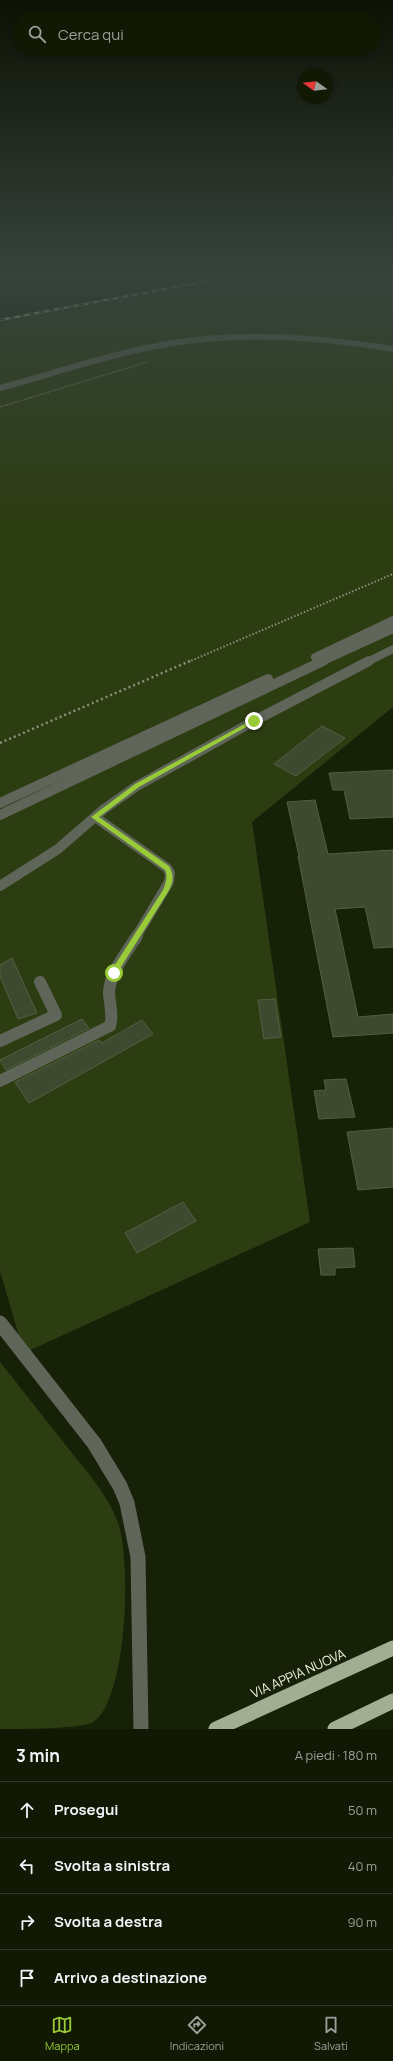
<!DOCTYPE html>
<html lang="it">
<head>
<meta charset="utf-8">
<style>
	:root { --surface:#111905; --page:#1e2613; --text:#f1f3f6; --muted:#9ca09a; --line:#303827; --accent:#98cb37 }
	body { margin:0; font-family:Manrope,sans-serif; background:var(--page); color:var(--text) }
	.compass { position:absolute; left:297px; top:68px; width:36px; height:36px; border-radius:50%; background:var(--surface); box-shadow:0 2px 6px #0003; rotate:284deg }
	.stop { position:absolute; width:12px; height:12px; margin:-9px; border:3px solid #98cb37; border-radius:50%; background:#fff }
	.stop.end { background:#98cb37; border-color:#fff; box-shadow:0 1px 4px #0008 }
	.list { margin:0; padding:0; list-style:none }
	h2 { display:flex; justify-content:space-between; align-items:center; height:52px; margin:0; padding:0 16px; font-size:17px }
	h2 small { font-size:13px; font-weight:400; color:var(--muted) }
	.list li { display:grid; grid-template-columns:26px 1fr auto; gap:12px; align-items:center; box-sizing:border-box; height:56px; padding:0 16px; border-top:1px solid var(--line) }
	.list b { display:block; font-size:15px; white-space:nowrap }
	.list em { font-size:13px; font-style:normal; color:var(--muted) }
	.icon { flex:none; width:22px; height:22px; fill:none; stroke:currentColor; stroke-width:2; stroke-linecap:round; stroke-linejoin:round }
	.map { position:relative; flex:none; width:393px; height:1729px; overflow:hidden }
	.search { position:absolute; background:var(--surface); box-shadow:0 2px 6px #0003; left:12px; right:12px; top:12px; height:44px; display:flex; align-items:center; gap:10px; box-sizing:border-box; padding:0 14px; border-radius:22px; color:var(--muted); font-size:15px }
	.sheet { height:276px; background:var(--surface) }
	nav { display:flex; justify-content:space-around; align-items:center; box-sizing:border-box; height:56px; border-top:1px solid var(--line); background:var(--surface); font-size:11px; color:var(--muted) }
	nav a { display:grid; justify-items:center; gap:2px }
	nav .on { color:var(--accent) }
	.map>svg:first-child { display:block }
	.green { fill:#2d3d12 }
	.building { fill:#3e4a2f; stroke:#535f43 }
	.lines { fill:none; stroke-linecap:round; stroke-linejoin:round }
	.path-far2 { stroke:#88907c; stroke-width:1.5; stroke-dasharray:1 1.5; stroke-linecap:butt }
	.path-far1 { stroke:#88907c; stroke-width:2; stroke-dasharray:1.5 2; stroke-linecap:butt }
	.path { stroke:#88907c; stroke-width:2.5; stroke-dasharray:2 3; stroke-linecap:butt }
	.minor-far4 { stroke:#5f6558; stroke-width:6 }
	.minor-far3 { stroke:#5f6558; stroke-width:8 }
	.minor-far2 { stroke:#5f6558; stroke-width:10 }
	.minor-far1 { stroke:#5f6558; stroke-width:12 }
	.minor { stroke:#5f6558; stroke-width:15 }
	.major { stroke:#a2ae94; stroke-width:15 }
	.rail-casing { stroke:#d6decd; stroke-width:2.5 }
	.rail { stroke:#172107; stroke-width:1.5; stroke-dasharray:5; stroke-linecap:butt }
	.route { fill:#98cb37 }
	.labels { text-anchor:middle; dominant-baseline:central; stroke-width:4; stroke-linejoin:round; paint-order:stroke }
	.near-street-label { font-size:13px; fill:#eef5e5; stroke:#172107 }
</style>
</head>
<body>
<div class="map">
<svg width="393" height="1729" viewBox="0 0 393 1729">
	<rect width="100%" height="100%" fill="#172107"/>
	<path class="green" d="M242,277H393V707L252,822L310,1222L24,1353L0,1271V322Z
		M0,1362C23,1391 45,1419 68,1448C86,1471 106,1492 117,1520C132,1555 128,1702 92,1723C72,1729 25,1729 0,1729Z"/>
	<path class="building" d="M322,726L345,738L296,776L274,764Z
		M393,770V817L350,819L344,790H333L329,773Z
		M315,800L328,854L393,850V947L374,948L365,907L335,909L358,1017L393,1014V1033L333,1037L298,856H299L287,802Z
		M12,958L37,1013L18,1019L0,976V965Z
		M275,999L281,1037L264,1039L258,1000Z
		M82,1019L89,1028L6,1070L0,1060Z
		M142,1020L153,1034L29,1103L15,1082L99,1040L102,1043Z
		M346,1079L355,1117L319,1119L314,1091L326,1090L324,1080Z
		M393,1128V1187L358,1190L347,1132Z
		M183,1202L196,1221L137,1253L125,1233Z
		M353,1248L355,1267L335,1268V1275H321L318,1249Z"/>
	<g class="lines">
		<path class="path-far2" d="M0,407L147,362"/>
		<path class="path-far1" d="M188,662L393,574"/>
		<path class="path" d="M0,743L190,661"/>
		<path class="minor-far4" d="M0,388C55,373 110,354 167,344C242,331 318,337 393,349"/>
		<path class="minor-far3" d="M315,657L393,620
			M321,662L393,629
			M367,662L393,649"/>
		<path class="minor-far2" d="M0,803L268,679
			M0,815L323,661
			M95,817L167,868L170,873L169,882L136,937
			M0,886L58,849L104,809L137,786L254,721L369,661"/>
		<path class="minor-far1" d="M0,1041L56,1015L40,982
			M0,1081L110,1026C114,1015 109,1003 109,992C110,972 127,952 137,936"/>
		<path class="minor" d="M0,1323L94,1443L120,1486L127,1503L138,1557L141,1729"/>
		<path class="major" d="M216,1729L393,1648
			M335,1729L393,1701"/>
		<g class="rail-casing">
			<path id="rail" d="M0,320L229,277"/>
		</g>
		<use href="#rail" class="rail"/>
	</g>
	<linearGradient id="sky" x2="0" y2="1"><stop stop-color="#0d1204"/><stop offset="0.53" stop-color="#36433c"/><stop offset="1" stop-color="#36433c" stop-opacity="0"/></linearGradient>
	<rect width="393" height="519" fill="url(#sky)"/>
	<path class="route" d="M252,720L257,721L139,787L99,817L169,866C175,876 173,883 168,892L116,975H111V971L163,890C166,883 168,876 165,870L91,817L135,784Z"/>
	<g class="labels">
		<g class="near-street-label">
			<text transform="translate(298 1673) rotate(-24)">VIA APPIA NUOVA</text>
		</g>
	</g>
</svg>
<svg class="compass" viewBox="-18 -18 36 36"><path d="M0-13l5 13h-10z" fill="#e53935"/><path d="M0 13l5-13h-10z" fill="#9ca09a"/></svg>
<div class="stop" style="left:114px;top:973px"></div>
<div class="stop end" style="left:254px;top:721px"></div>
<div class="search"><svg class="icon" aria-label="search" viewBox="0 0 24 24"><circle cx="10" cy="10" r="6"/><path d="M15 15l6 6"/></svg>Cerca qui</div>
</div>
<section class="sheet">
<h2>3 min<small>A piedi · 180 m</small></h2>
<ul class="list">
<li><svg class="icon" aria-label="ahead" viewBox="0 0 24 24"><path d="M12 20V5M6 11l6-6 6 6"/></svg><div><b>Prosegui</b></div><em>50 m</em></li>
<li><svg class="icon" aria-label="left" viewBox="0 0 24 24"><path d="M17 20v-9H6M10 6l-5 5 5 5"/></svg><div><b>Svolta a sinistra</b></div><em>40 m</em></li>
<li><svg class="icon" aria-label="right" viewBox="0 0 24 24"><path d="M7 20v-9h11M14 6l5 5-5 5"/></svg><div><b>Svolta a destra</b></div><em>90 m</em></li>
<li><svg class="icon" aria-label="arrive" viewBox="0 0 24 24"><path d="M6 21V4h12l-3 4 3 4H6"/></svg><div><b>Arrivo a destinazione</b></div></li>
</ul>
</section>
<nav>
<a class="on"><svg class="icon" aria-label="map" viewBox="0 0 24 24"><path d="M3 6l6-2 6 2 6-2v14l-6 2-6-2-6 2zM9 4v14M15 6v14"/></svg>Mappa</a>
<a><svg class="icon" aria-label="directions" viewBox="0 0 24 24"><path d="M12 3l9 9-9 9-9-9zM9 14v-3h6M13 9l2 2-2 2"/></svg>Indicazioni</a>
<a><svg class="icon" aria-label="saved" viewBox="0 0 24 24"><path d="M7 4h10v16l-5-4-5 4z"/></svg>Salvati</a>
</nav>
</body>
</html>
